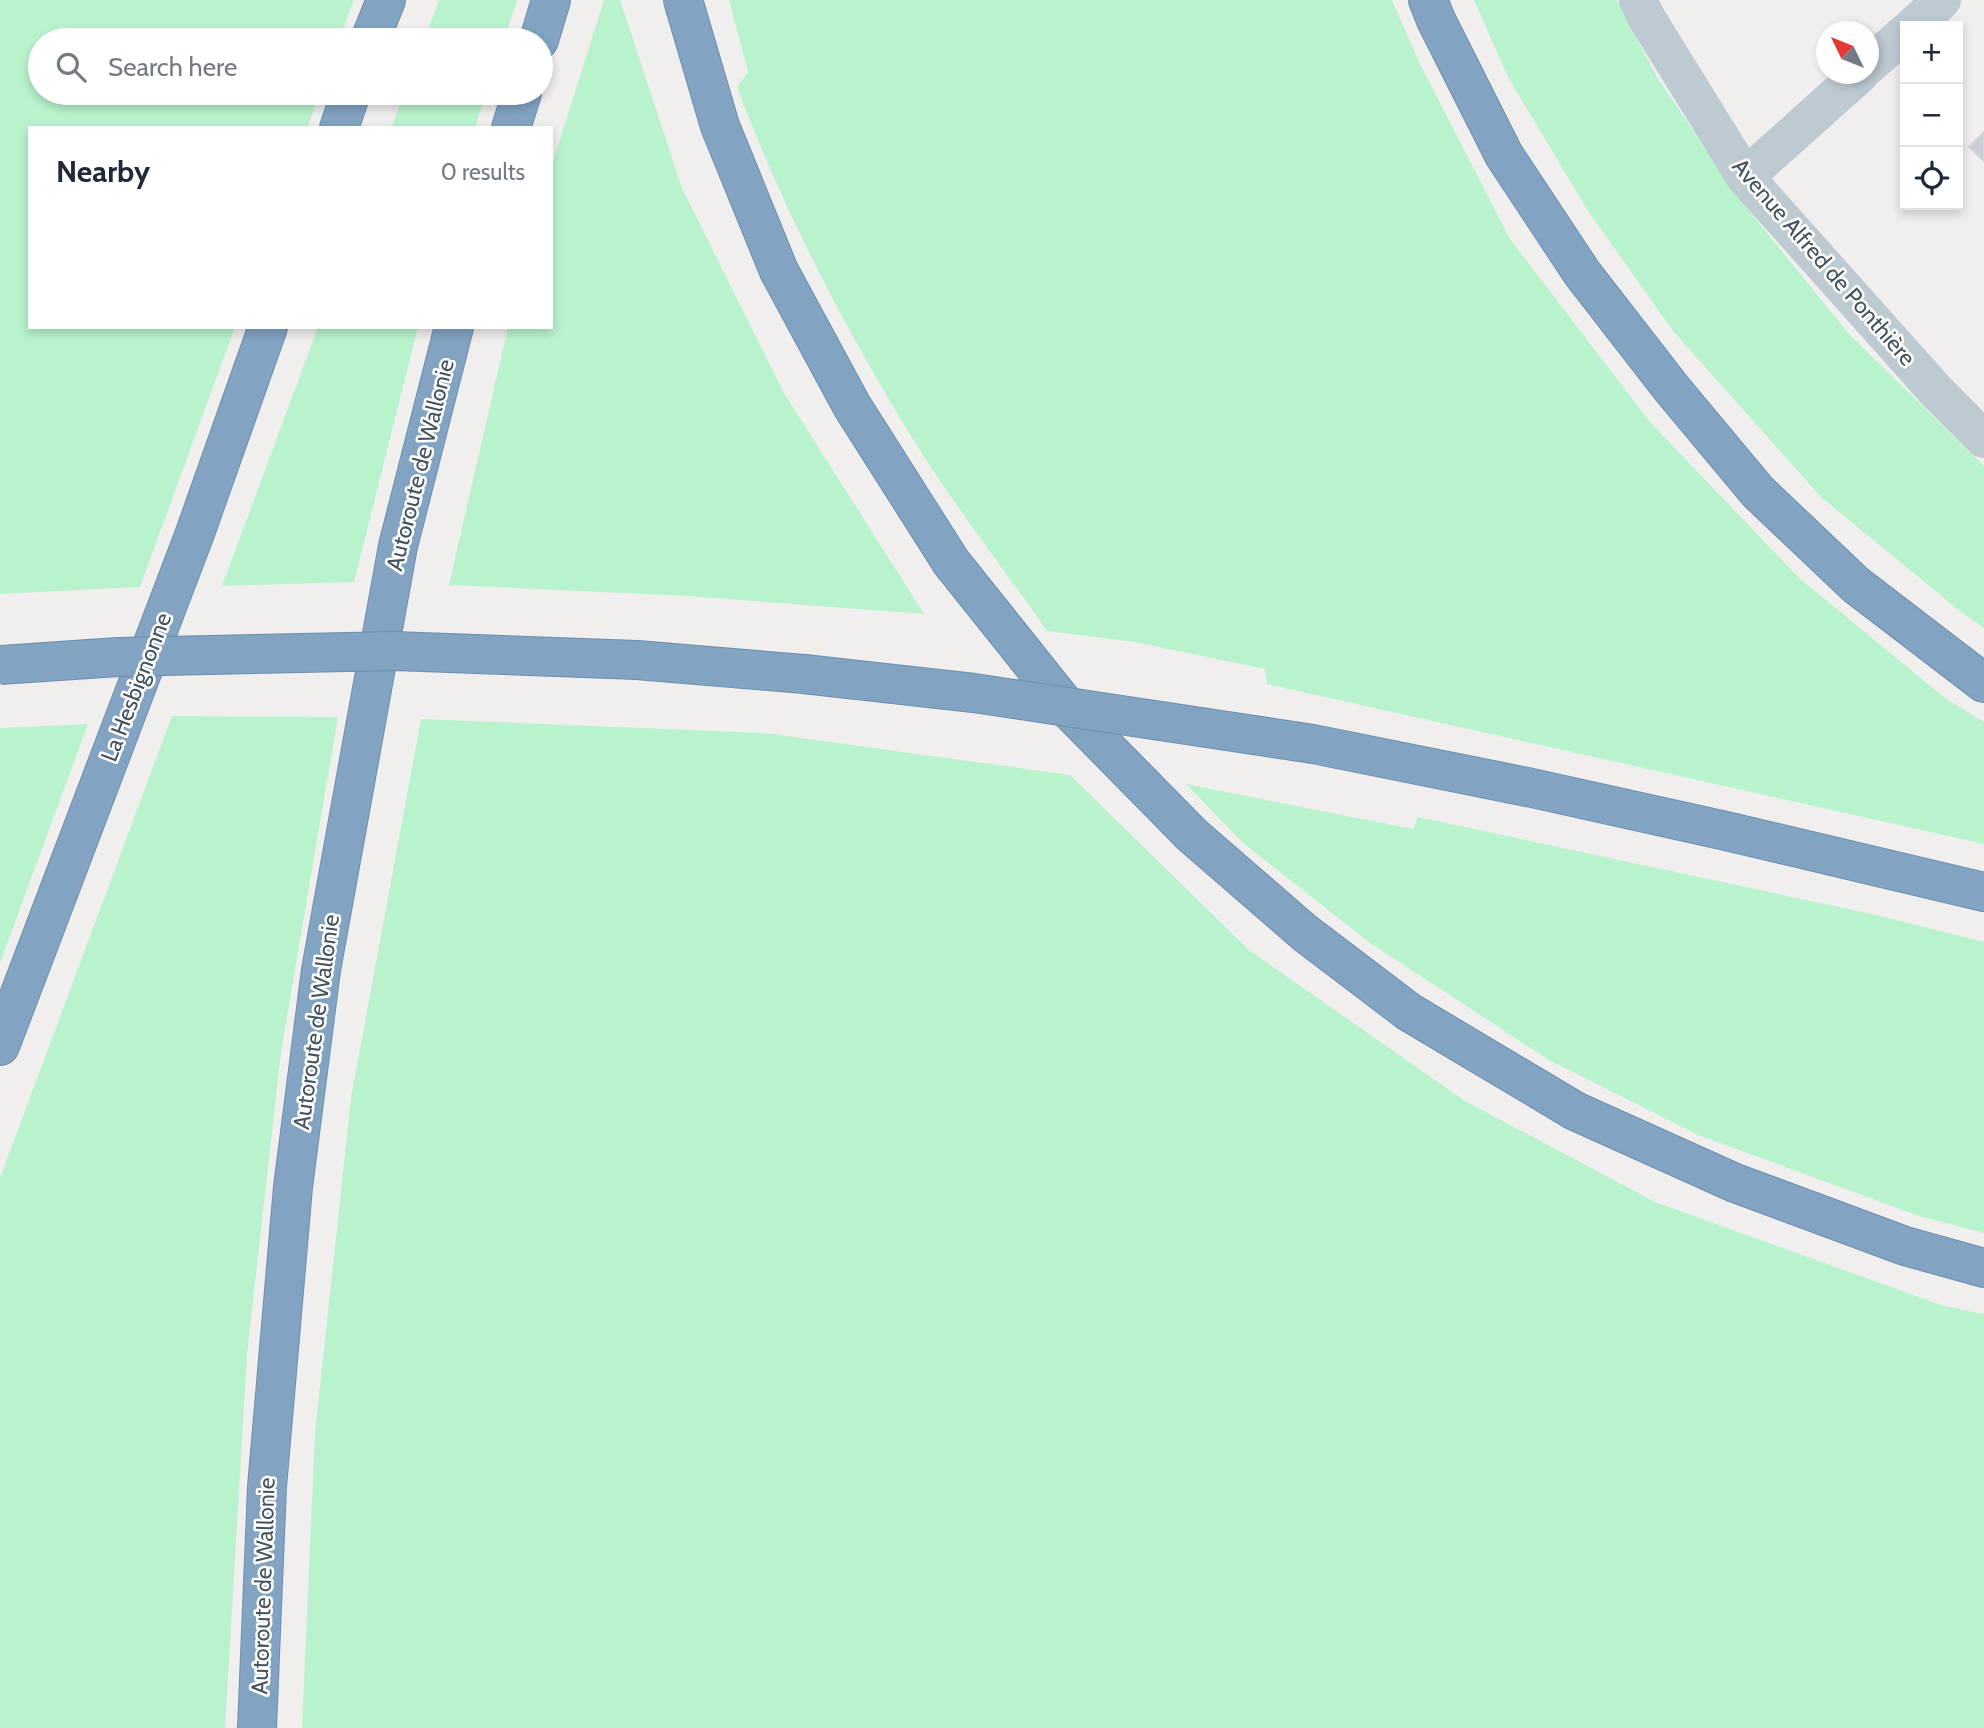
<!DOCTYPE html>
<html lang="en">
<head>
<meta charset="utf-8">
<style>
	:root { --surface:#fff; --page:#f6f6f7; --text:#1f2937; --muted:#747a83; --line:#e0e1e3 }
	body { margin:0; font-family:Cabin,sans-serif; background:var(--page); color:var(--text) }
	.controls { position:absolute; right:21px; top:21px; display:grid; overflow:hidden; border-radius:0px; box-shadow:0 4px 10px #0003 }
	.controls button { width:63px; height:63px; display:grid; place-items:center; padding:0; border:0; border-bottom:2px solid var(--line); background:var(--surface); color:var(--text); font:35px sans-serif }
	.compass { position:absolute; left:1816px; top:21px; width:63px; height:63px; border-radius:50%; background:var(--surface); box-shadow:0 4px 10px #0003; rotate:313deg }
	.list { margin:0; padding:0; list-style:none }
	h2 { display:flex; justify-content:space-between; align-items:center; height:91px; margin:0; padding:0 28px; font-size:30px }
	h2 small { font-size:23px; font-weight:400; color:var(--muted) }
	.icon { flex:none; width:38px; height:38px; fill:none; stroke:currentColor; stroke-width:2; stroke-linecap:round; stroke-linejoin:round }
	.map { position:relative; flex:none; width:1984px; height:1728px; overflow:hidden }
	.search { position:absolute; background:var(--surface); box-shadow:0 4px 10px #0003; left:28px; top:28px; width:525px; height:77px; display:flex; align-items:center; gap:18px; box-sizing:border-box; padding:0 24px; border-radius:38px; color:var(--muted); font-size:26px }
	.panel { position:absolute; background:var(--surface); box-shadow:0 4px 10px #0003; left:28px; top:126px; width:525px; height:203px; border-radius:0px }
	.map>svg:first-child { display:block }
	.green { fill:#b9f3cd }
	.building { fill:#caced4; stroke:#d2d5db; stroke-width:2 }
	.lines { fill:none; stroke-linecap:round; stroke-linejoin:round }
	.highway-casing { stroke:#6d8fae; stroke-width:40 }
	.minor { stroke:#becad2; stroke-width:38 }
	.highway { stroke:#82a4c2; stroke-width:38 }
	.highway-bridge-casing { stroke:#6d8fae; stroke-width:40; stroke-linecap:butt }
	.highway-bridge { stroke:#82a4c2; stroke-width:38 }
	.labels { text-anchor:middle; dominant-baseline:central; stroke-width:5; stroke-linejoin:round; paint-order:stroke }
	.street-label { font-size:23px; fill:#45535e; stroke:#fff }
</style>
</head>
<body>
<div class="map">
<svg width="1984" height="1728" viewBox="0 0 1984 1728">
	<rect width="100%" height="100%" fill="#f1eeee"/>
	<path class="green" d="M0,0H354L339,40H40V93H320L307,128H30V327H235L140,587L0,594Z
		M439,0H517L504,40H424Z
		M604,0H620L682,188L784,393L924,614L688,596L449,585L508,327H551V168Z
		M729,0H1392L1419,62L1510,239L1650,422L1799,578L1945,698L1984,722V844L1267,684L1265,669L1135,642L1047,631C1004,569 956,508 916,444C846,331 784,212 737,87L748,72Z
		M1474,0H1617L1658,79L1741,201L1849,334L1984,466V628L1961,612L1821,497L1673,331L1588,211L1508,77Z
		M404,93H486L475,128H391Z
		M318,327H418L354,582L222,586Z
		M172,716L338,717L281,1052L247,1354L225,1728H0V1178Z
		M421,719L765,733L1070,775L1249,950L1465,1101L1655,1202L1944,1306L1984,1314V1728H302L315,1433L351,1098Z
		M88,724L0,963V728Z
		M1186,784L1413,829L1418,817L1872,914L1984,942V1233L1919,1216L1698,1135L1549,1060L1370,943L1242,842Z"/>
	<path class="building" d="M1984,132V161L1969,147Z"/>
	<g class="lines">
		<g class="highway-casing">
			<path id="highway" d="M683,0L720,126L779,271L852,406L951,562L1070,711L1192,835L1305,933L1409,1012L1575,1111L1735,1183L1905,1246L1984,1268
				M1428,0L1436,20L1504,155L1582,273L1672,389L1758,492L1856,585L1984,683
				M370,40L386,0
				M539,40L551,0
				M339,128L351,93
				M511,128L522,93
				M637,660L804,674
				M1313,744L1532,788L1726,831L1984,892
				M0,1046L195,533L268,327
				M257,1728L267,1487L293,1187L321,970L398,546L454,327"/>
		</g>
		<path class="minor" d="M1638,0L1646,17L1745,177L1936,391L1984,439
			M1913,26L1942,0
			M1868,66L1905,33
			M1745,177L1860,74"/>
		<use href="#highway" class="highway"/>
		<g class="highway-bridge-casing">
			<path id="highway-bridge" d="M0,665L118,657L394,651L637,660
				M804,674L974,693L1313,744"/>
		</g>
		<use href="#highway-bridge" class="highway-bridge"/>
	</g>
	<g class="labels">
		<g class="street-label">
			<text transform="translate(1824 262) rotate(49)">Avenue Alfred de Ponthière</text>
			<text transform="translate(420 465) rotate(-76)">Autoroute de Wallonie</text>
			<text transform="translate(136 687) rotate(-69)">La Hesbignonne</text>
			<text transform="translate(316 1022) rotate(-82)">Autoroute de Wallonie</text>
			<text transform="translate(263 1586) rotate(-88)">Autoroute de Wallonie</text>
		</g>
	</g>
</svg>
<div class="controls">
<button>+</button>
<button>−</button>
<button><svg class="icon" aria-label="locate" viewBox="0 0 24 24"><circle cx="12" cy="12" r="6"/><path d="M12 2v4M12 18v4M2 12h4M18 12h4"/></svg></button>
</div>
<svg class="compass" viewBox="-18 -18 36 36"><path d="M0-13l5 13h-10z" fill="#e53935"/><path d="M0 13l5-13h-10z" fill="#747a83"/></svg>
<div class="search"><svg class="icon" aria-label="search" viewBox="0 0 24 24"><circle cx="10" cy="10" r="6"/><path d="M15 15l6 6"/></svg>Search here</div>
<section class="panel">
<h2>Nearby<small>0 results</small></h2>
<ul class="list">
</ul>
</section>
</div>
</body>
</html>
